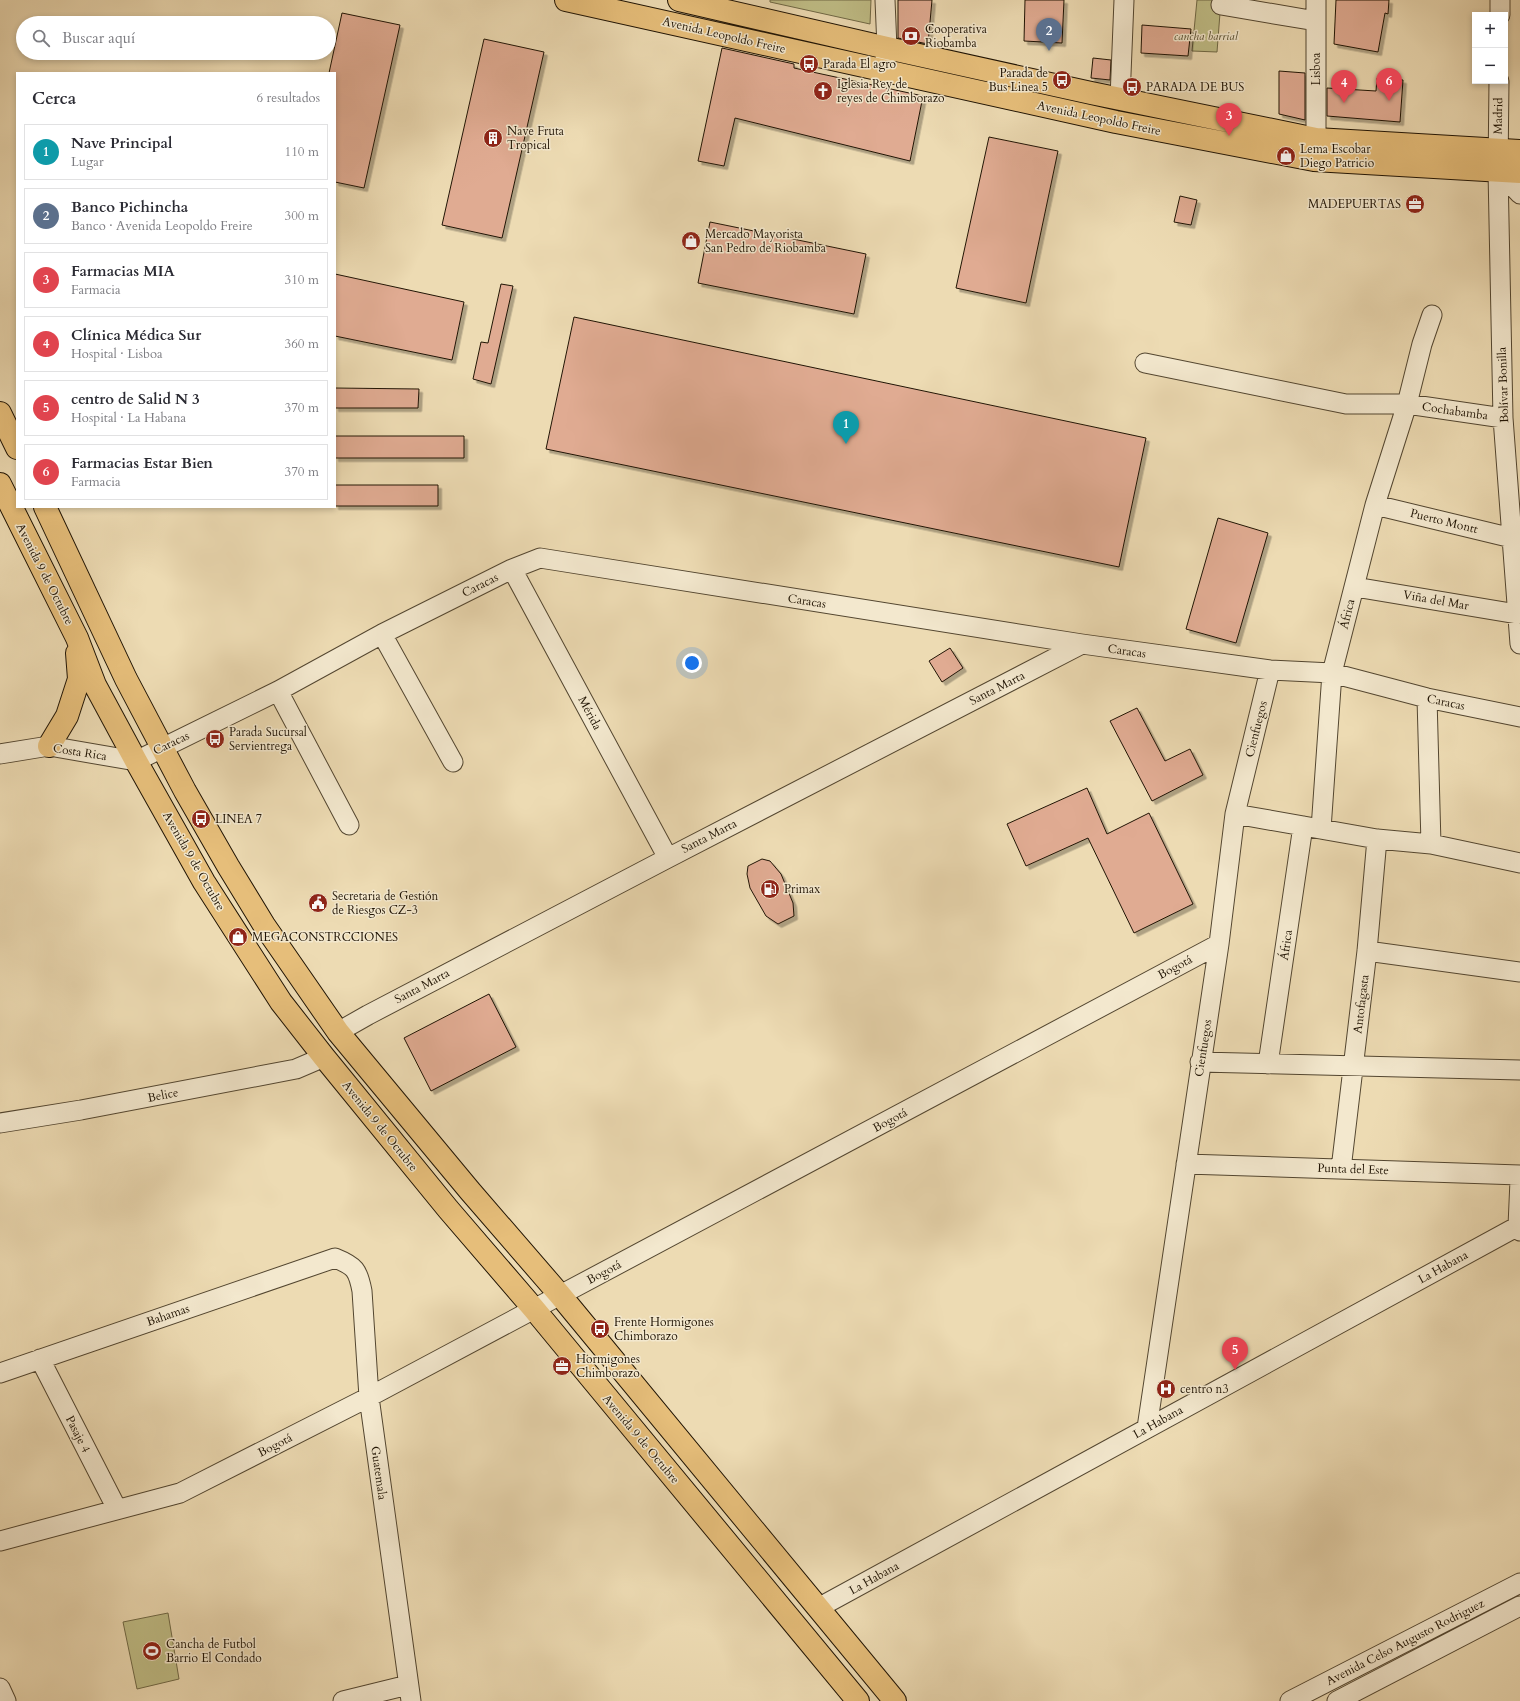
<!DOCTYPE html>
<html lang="es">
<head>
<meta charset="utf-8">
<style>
	:root { --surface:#fff; --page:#f2f2f3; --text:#2b2b33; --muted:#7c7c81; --line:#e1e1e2; --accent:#8f2418 }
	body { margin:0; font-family:Cardo,serif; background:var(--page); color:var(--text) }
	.controls { position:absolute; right:12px; top:12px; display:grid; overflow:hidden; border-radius:0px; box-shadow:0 2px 6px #0003 }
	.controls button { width:36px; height:36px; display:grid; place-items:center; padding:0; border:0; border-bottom:1px solid var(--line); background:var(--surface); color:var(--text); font:20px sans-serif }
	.you { position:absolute; left:692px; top:663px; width:14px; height:14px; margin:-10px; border:3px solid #fff; border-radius:50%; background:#1a73e8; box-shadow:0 0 0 6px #1a73e833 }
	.badge { display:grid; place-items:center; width:26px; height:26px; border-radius:50%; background:var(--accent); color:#fff; font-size:13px; font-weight:700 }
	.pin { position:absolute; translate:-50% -33px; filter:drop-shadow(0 1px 2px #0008) }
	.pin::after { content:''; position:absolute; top:21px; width:14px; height:12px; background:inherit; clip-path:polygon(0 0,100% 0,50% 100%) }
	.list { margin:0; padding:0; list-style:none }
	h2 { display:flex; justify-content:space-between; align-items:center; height:52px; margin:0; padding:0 16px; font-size:17px }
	h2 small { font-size:13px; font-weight:400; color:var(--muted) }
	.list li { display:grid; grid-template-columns:26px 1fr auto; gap:12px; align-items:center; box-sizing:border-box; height:56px; margin:0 8px 8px; padding:0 8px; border:1px solid var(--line); border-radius:0px }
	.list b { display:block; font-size:15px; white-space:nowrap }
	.list p { margin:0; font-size:13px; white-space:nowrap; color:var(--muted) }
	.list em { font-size:13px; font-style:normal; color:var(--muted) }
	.icon { flex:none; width:22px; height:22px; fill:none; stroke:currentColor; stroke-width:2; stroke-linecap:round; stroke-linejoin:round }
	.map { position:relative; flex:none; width:1520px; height:1701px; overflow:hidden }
	.search { position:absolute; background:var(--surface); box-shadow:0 2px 6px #0003; left:16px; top:16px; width:320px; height:44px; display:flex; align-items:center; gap:10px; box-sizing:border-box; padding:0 14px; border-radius:22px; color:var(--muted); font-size:15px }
	.panel { position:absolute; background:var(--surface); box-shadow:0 2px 6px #0003; left:16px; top:72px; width:320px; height:436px; border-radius:0px }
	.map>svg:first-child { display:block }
	.green { fill:#c0be87; stroke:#706946 }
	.building { fill:#e0ab92; stroke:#201404; filter:url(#shadow) }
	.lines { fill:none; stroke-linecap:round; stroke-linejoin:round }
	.minor-casing { stroke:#534630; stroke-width:21 }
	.major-casing { stroke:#201404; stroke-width:24 }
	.minor { stroke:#f3e8ce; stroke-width:19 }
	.major { stroke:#e6be7a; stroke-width:22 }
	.labels { text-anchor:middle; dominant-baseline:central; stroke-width:3; stroke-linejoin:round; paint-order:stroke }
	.poi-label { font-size:12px; fill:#201404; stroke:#f3e8ce; text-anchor:start }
	.street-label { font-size:12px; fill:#201404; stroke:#f3e8ce }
	.park-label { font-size:12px; font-style:italic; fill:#585032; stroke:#f3e8ce }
</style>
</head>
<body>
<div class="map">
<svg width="1520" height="1701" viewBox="0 0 1520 1701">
	<defs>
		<filter id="shadow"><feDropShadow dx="3.5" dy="3.5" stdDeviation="0" flood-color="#0004"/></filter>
	</defs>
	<rect width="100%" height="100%" fill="#eddbb3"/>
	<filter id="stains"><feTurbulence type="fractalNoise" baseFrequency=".005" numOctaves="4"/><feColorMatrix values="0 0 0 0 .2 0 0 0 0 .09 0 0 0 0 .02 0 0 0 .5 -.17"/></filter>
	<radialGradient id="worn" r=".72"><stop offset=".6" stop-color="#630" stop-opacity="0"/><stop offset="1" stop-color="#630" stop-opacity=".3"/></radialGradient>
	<path class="green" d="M770,0H871L870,24L770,2Z
		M1197,0H1221L1217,52L1192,51Z
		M168,1613L179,1679L137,1689L123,1622Z"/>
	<path class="building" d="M898,0H932L928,44L898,38Z
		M1025,0H1064L1062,43L1024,41Z
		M1336,0H1389L1388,14L1385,13L1378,52L1334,44Z
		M342,13L400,25L364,188L335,182V73H329Z
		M1142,25L1191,29L1188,56L1141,53Z
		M484,39L544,52L502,238L442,225Z
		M722,48L794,64V68L923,96L910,161L735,118L724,166L698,161Z
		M1093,58L1111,60L1110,80L1091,78Z
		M1279,71L1305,73V120L1279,114Z
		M1377,78L1403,80L1400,122L1327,116V88L1376,91Z
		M989,137L1058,151L1026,303L956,288Z
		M1180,196L1197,200L1191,225L1174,222Z
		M710,222L866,254L854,314L698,283Z
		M335,274L464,302L452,360L335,336Z
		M501,284L513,286L491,384L473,379L481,342L488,343Z
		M574,317L1146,438L1119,567L546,449Z
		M335,388L419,389L418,408H335Z
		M335,436H464V458H335Z
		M335,485H438V506H335Z
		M1218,518L1268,533L1236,643L1186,629Z
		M950,648L963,668L942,682L929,661Z
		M1137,708L1165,761L1190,749L1203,775L1152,801L1110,721Z
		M1087,788L1107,834L1149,813L1193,904L1134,933L1088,838L1026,866L1007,824Z
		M762,859L770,861L781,874L793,903L794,916L778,924L766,916L750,888L747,874L748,866Z
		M489,994L516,1047L431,1091L404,1038Z"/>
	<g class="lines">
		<g class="minor-casing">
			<path id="minor" d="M1316,0V139
				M1221,5L1316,21
				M1500,15V0
				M883,71L887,48L885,0
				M1499,81L1498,171L1503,418L1520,644
				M1120,99L1124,0
				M1498,171L1520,194
				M1145,363L1346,404H1407L1503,418
				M1375,505L1512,538
				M512,569L668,858
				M1355,587L1517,614
				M382,634L453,762
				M278,691L349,825
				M1427,698L1431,844
				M0,754L49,746L136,761L278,691L382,634L512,569L540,558L1082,644L1270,670L1332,673L1427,698L1520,717
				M1235,814L1377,839L1431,844L1520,863
				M1321,829L1332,673L1375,505L1407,404L1422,344L1432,315
				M1367,951L1520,972
				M338,1032L368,1015L668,858L1082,644
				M1200,1062L1520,1070
				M1268,1064L1303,826
				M0,1123L81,1110L296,1069L324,1057
				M1186,1164L1520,1175
				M1341,1169L1367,951L1377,839
				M1520,1180L1518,1226L1520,1231
				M40,1359L117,1509
				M0,1373L335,1258C355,1266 358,1270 362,1291L369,1397L411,1701
				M1147,1428L1219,944L1235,814L1270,670
				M0,1541L180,1493L369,1397L534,1309L1219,944
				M818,1608L1520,1225
				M0,1688L6,1701
				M343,1701L408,1685
				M1290,1701L1520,1583
				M1337,1701L1520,1606"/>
		</g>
		<g class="major-casing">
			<path id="major" d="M566,0L1116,122L1314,160L1520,172
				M679,0L887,48L1091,93L1316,139L1520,151
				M0,413L17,448
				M0,484L77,638L95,685L136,761L204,882L281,1002L324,1057L448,1209L534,1309L858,1701
				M45,507L126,679L185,791L228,866L264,925L338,1032L470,1191L560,1295L895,1701
				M49,746L67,716L79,679L77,653"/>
		</g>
		<use href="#minor" class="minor"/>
		<use href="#major" class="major"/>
	</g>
	<defs>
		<g id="bank-disc" transform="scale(1)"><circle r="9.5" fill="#8f2418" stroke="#f3e8ce"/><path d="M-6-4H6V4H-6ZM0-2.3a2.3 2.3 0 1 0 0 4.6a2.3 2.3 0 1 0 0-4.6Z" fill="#fff"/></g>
		<g id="bus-disc" transform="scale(1)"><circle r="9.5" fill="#8f2418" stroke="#f3e8ce"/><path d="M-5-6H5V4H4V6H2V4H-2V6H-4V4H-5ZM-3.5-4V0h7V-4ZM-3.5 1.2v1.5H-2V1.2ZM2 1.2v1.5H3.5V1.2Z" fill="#fff"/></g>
		<g id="church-disc" transform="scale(1)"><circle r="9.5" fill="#8f2418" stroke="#f3e8ce"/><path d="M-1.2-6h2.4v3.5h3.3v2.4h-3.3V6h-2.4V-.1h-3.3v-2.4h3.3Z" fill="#fff"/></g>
		<g id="building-disc" transform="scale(1)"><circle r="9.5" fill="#8f2418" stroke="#f3e8ce"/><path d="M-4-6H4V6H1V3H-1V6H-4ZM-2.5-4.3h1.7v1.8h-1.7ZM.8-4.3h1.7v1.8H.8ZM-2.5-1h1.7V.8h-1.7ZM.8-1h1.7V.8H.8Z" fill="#fff"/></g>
		<g id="shop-disc" transform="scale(1)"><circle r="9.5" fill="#8f2418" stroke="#f3e8ce"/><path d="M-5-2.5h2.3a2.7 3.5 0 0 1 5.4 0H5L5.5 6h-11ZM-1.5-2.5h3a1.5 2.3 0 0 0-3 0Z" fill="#fff"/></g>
		<g id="office-disc" transform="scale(1)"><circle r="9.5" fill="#8f2418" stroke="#f3e8ce"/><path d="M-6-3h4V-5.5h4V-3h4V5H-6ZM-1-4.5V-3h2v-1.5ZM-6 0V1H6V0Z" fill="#fff"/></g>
		<g id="fuel-disc" transform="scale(1)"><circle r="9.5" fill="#8f2418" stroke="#f3e8ce"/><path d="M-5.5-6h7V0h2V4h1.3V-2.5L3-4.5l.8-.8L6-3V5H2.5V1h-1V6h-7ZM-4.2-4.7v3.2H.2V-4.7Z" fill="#fff"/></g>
		<g id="civic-disc" transform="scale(1)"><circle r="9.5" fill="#8f2418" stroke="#f3e8ce"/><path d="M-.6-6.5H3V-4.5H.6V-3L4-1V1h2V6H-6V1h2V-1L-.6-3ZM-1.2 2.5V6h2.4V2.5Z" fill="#fff"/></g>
		<g id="hospital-disc" transform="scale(1)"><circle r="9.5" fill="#8f2418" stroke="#f3e8ce"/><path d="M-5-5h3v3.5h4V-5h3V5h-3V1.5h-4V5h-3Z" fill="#fff"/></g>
		<g id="stadium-disc" transform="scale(1)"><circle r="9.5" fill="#8f2418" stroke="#f3e8ce"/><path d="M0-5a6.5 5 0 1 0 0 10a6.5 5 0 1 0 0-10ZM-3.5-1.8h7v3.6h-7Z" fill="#fff"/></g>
	</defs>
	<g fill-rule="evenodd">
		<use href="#bank-disc" x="911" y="36"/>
		<use href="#bus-disc" x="809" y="64"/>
		<use href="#bus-disc" x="1062" y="80"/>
		<use href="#bus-disc" x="1132" y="87"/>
		<use href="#church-disc" x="823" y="91"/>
		<use href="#building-disc" x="493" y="138"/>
		<use href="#shop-disc" x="1286" y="156"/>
		<use href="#office-disc" x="1415" y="204"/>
		<use href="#shop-disc" x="691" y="241"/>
		<use href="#bus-disc" x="215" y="739"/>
		<use href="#bus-disc" x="201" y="819"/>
		<use href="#fuel-disc" x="770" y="889"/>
		<use href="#civic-disc" x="318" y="903"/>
		<use href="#shop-disc" x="238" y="937"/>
		<use href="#bus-disc" x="600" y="1329"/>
		<use href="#office-disc" x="562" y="1366"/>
		<use href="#hospital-disc" x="1166" y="1389"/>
		<use href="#stadium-disc" x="152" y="1651"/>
	</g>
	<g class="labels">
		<g class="poi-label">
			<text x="925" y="29">Cooperativa<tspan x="925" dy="14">Riobamba</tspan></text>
			<text x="823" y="64">Parada El agro</text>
			<text x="1048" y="73" text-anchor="end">Parada de<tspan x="1048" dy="14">Bus Linea 5</tspan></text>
			<text x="837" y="84">Iglesia Rey de<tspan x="837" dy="14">reyes de Chimborazo</tspan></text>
			<text x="1146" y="87">PARADA DE BUS</text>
			<text x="507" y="131">Nave Fruta<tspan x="507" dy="14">Tropical</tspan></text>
			<text x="1300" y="149">Lema Escobar<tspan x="1300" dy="14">Diego Patricio</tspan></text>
			<text x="1401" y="204" text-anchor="end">MADEPUERTAS</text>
			<text x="705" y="234">Mercado Mayorista<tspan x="705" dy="14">San Pedro de Riobamba</tspan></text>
			<text x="229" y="732">Parada Sucursal<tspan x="229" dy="14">Servientrega</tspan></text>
			<text x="215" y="819">LINEA 7</text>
			<text x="784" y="889">Primax</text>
			<text x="332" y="896">Secretaria de Gestión<tspan x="332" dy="14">de Riesgos CZ-3</tspan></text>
			<text x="252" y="937">MEGACONSTRCCIONES</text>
			<text x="614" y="1322">Frente Hormigones<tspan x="614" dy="14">Chimborazo</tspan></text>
			<text x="576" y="1359">Hormigones<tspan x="576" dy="14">Chimborazo</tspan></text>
			<text x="1180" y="1389">centro n3</text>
			<text x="166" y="1644">Cancha de Futbol<tspan x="166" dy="14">Barrio El Condado</tspan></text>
		</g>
		<g class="street-label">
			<text transform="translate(724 35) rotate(13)">Avenida Leopoldo Freire</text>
			<text transform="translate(1316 69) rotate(-90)">Lisboa</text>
			<text transform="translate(1498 116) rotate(-89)">Madrid</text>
			<text transform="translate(1099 118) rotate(12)">Avenida Leopoldo Freire</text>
			<text transform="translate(1503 385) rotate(-92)">Bolívar Bonilla</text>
			<text transform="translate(1455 411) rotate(8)">Cochabamba</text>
			<text transform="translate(1444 521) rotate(14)">Puerto Montt</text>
			<text transform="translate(45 574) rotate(63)">Avenida 9 de Octubre</text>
			<text transform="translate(480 585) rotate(-27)">Caracas</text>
			<text transform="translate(1436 600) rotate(10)">Viña del Mar</text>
			<text transform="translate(807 601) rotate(9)">Caracas</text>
			<text transform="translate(1347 614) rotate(-76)">África</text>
			<text transform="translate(1127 651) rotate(8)">Caracas</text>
			<text transform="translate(997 688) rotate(-27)">Santa Marta</text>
			<text transform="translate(1446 702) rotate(12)">Caracas</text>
			<text transform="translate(590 713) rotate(62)">Mérida</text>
			<text transform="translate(1256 729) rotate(-76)">Cienfuegos</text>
			<text transform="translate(171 743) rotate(-26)">Caracas</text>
			<text transform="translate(80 752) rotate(9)">Costa Rica</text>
			<text transform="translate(709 836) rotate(-27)">Santa Marta</text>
			<text transform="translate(194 861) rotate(60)">Avenida 9 de Octubre</text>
			<text transform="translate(1286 945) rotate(-82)">África</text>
			<text transform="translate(1175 967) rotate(-28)">Bogotá</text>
			<text transform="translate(422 986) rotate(-28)">Santa Marta</text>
			<text transform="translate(1361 1004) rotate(-83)">Antofagasta</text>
			<text transform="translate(1203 1048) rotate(-81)">Cienfuegos</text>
			<text transform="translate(163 1095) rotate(-11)">Belice</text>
			<text transform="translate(890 1120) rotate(-28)">Bogotá</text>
			<text transform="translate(380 1126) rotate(51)">Avenida 9 de Octubre</text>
			<text transform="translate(1353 1169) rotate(2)">Punta del Este</text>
			<text transform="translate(1443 1267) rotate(-29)">La Habana</text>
			<text transform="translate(604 1272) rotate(-28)">Bogotá</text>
			<text transform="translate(168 1315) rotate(-19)">Bahamas</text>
			<text transform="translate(1158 1422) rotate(-29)">La Habana</text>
			<text transform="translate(78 1434) rotate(63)">Pasaje 4</text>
			<text transform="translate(641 1439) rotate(50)">Avenida 9 de Octubre</text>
			<text transform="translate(275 1445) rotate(-27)">Bogotá</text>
			<text transform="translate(379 1473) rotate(82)">Guatemala</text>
			<text transform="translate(874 1578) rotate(-29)">La Habana</text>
			<text transform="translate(1405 1642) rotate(-27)">Avenida Celso Augusto Rodriguez</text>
		</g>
		<g class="park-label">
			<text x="1206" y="36">cancha barrial</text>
		</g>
	</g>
	<rect width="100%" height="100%" filter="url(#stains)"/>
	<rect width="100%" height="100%" fill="url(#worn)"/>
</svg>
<div class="controls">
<button>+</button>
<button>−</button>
</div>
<div class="you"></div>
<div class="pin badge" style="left:846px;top:444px;background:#0f9aa8">1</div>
<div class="pin badge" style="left:1049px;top:51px;background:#5c6f8a">2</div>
<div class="pin badge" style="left:1229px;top:136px;background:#e0444e">3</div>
<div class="pin badge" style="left:1344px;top:103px;background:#e0444e">4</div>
<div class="pin badge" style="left:1235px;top:1370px;background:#e0444e">5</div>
<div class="pin badge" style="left:1389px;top:101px;background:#e0444e">6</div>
<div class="search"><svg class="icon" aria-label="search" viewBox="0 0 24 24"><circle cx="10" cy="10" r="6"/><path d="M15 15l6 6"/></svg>Buscar aquí</div>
<section class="panel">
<h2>Cerca<small>6 resultados</small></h2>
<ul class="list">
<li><span class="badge" style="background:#0f9aa8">1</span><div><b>Nave Principal</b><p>Lugar</p></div><em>110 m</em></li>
<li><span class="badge" style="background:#5c6f8a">2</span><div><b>Banco Pichincha</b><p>Banco · Avenida Leopoldo Freire</p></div><em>300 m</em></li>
<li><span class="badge" style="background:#e0444e">3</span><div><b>Farmacias MIA</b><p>Farmacia</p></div><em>310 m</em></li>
<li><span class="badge" style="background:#e0444e">4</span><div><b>Clínica Médica Sur</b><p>Hospital · Lisboa</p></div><em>360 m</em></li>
<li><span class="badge" style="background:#e0444e">5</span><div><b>centro de Salid N 3</b><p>Hospital · La Habana</p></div><em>370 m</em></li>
<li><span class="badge" style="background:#e0444e">6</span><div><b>Farmacias Estar Bien</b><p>Farmacia</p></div><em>370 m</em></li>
</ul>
</section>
</div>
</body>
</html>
